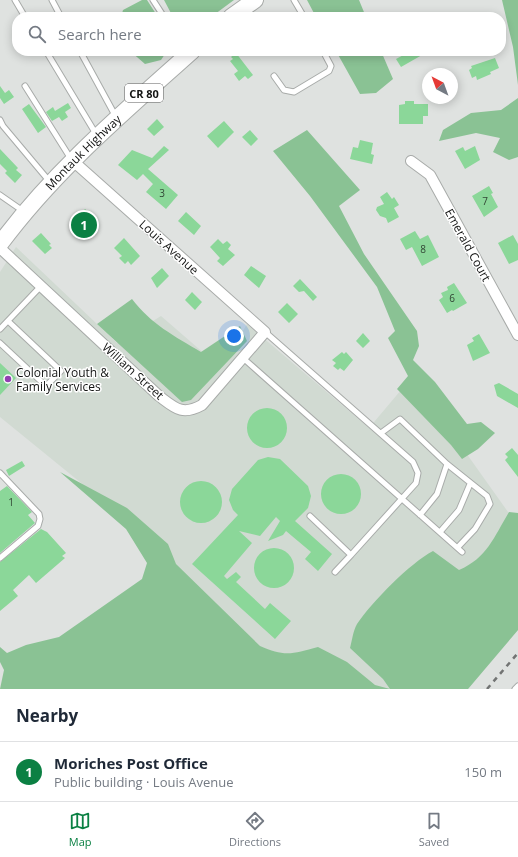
<!DOCTYPE html>
<html lang="en">
<head>
<meta charset="utf-8">
<style>
	:root { --surface:#fff; --page:#f2f2f3; --text:#1f2937; --muted:#747a83; --line:#e0e1e3; --accent:#0b8043 }
	body { margin:0; font-family:"Open Sans",sans-serif; background:var(--page); color:var(--text) }
	.compass { position:absolute; left:422px; top:68px; width:36px; height:36px; border-radius:50%; background:var(--surface); box-shadow:0 2px 10px #0003; rotate:319deg }
	.you { position:absolute; left:234px; top:336px; width:14px; height:14px; margin:-10px; border:3px solid #fff; border-radius:50%; background:#1a73e8; box-shadow:0 0 0 6px #1a73e833 }
	.badge { display:grid; place-items:center; width:26px; height:26px; border-radius:50%; background:var(--accent); color:#fff; font-size:13px; font-weight:700 }
	.pin { position:absolute; translate:-50% -50%; border:2px solid #fff; box-shadow:0 1px 4px #0006 }
	.list { margin:0; padding:0; list-style:none }
	h2 { display:flex; justify-content:space-between; align-items:center; height:52px; margin:0; padding:0 16px; font-size:17px }
	h2 small { font-size:13px; font-weight:400; color:var(--muted) }
	.list li { display:grid; grid-template-columns:26px 1fr auto; gap:12px; align-items:center; box-sizing:border-box; height:60px; padding:0 16px; border-top:1px solid var(--line) }
	.list b { display:block; font-size:15px; white-space:nowrap }
	.list p { margin:0; font-size:13px; white-space:nowrap; color:var(--muted) }
	.list em { font-size:13px; font-style:normal; color:var(--muted) }
	.icon { flex:none; width:22px; height:22px; fill:none; stroke:currentColor; stroke-width:2; stroke-linecap:round; stroke-linejoin:round }
	.map { position:relative; flex:none; width:518px; height:689px; overflow:hidden }
	.search { position:absolute; background:var(--surface); box-shadow:0 2px 10px #0003; left:12px; right:12px; top:12px; height:44px; display:flex; align-items:center; gap:10px; box-sizing:border-box; padding:0 14px; border-radius:16px; color:var(--muted); font-size:15px }
	.sheet { height:112px; background:var(--surface) }
	nav { display:flex; justify-content:space-around; align-items:center; box-sizing:border-box; height:56px; border-top:1px solid var(--line); background:var(--surface); font-size:11px; color:var(--muted) }
	nav a { display:grid; justify-items:center; gap:2px }
	nav .on { color:var(--accent) }
	.map>svg:first-child { display:block }
	.built { fill:#d1dad2 }
	.green { fill:#8ac294 }
	.building { fill:#8bd799 }
	.lines { fill:none; stroke-linecap:round; stroke-linejoin:round }
	.lane-casing { stroke:#a8aba9; stroke-width:7 }
	.street-casing { stroke:#a8aba9; stroke-width:12 }
	.primary-casing { stroke:#a8aba9; stroke-width:18 }
	.lane { stroke:#fff; stroke-width:5 }
	.street { stroke:#fff; stroke-width:10 }
	.primary { stroke:#fff; stroke-width:16 }
	.rail { stroke:#727473; stroke-width:2.5; stroke-dasharray:5 5; stroke-linecap:butt }
	.poi-dot { fill:#9141b1; stroke:#fff; stroke-width:1.5 }
	.labels { text-anchor:middle; dominant-baseline:central; stroke-width:3; stroke-linejoin:round; paint-order:stroke }
	.number-label { font-size:10px; fill:#314534 }
	.shield { fill:#fff; stroke:#5a5a5a; stroke-width:1 }
	.shield-label { font-size:11px; font-weight:bold; fill:#131413 }
	.street-label { font-size:12px; fill:#131413; stroke:#fff }
	.poi-label { font-size:12px; fill:#131413; stroke:#fff; text-anchor:start }
</style>
</head>
<body>
<div class="map">
<svg width="518" height="689" viewBox="0 0 518 689">
	<rect width="100%" height="100%" fill="#dfe2e0"/>
	<path class="built" d="M16,247L117,343L161,316L221,368L247,324L369,428L412,377L518,526V630L468,689H302L102,500L0,417V272Z"/>
	<path class="green" d="M142,0H147L158,17H121L123,10Z
		M164,0H234L211,17H173Z
		M307,0H359L366,17H316Z
		M502,0H518V85L513,47Z
		M130,51H167L161,60L145,64Z
		M336,51H381L393,79L376,93L360,94Z
		M518,98V157L509,160L493,152L500,138L476,133L439,141L443,130L471,113L501,110Z
		M307,130L360,190L339,206L364,254L417,331L419,346L413,360L435,382L467,424L481,422L495,433L478,449L462,459L451,445L397,389L408,376L388,338L395,331L377,287L310,196L273,151Z
		M132,299C151,324 174,336 201,352L240,326L247,341L191,400L182,402L97,324Z
		M60,472L127,508L168,544L176,564L260,646C284,657 293,654 318,647L347,662L375,685L390,689H0L4,670L0,662V647L7,653L26,645L59,637L142,579L147,563L126,529Z
		M509,512L518,513V630L468,689H390L383,679L350,648C352,641 353,631 357,624C372,602 410,563 433,551L459,570C487,558 494,537 509,512Z"/>
	<path class="building" d="M411,51H429L401,67L396,59Z
		M236,53L253,75L248,79L245,76L239,81L234,74L238,71L230,61L233,59L231,57Z
		M495,58L499,68L490,72L491,74L477,80L476,76L472,78L469,70L472,68L471,66Z
		M0,86L5,93L9,90L14,97L4,104L0,98Z
		M405,101H414V104H428V116H423V124H399V105L405,104Z
		M68,103L71,108L65,112L68,117L62,121L59,117L52,121L46,112L53,107L55,111Z
		M29,104L46,127L38,133L22,109Z
		M157,119L164,127L154,136L147,129Z
		M224,121L234,132L218,148L207,136Z
		M250,130L258,139L251,146L242,137Z
		M360,140L373,143L371,154L374,155L372,164L350,159L353,147L358,148Z
		M164,146L169,150L148,169L178,195L166,209L146,192L153,184L143,174L137,180L118,165L132,150L152,158Z
		M475,146L480,160L465,169L455,151L463,147L465,151Z
		M0,149L18,168L16,170L22,175L15,183L5,173L7,171L0,164Z
		M489,186L493,193L491,194L498,207L484,217L472,196Z
		M387,192L392,199L394,197L399,205L394,208L399,217L388,223L386,218L380,216L376,210L377,207L384,204L380,197Z
		M85,209L97,219L90,227L95,231L90,237L74,223Z
		M186,212L201,226L194,235L178,221Z
		M415,231L420,239L428,235L439,257L422,266L412,247L406,250L400,239Z
		M41,233L51,244L49,245L52,248L45,254L32,241Z
		M513,235L518,244V260L509,264L498,243Z
		M124,238L140,256L131,265L128,261L125,264L119,258L122,256L114,248Z
		M218,239L223,244L227,241L231,245L228,249L235,255L223,266L217,261L220,258L210,247Z
		M251,266L266,276L259,288L244,275Z
		M162,268L169,276L157,288L151,278Z
		M300,279L317,297L313,301L304,291L299,292L293,286Z
		M454,283L467,303L453,311L452,310L447,313L439,300L443,297L441,293L448,290L447,287Z
		M192,292L202,302L195,310L185,300Z
		M287,303L298,314L289,323L278,312Z
		M363,333L370,341L363,348L356,341Z
		M479,334L490,353L473,361L467,345L474,341L472,338Z
		M342,352L344,354L346,352L353,360L344,371L340,368L338,370L333,366L336,363L332,360Z
		M0,363L16,378L0,395Z
		M499,383L518,394V408L497,396L494,385Z
		M247 428a20 20 0 1 1 40 0a20 20 0 1 1-40 0Z
		M512,448L518,455V477L505,460L508,457L505,454Z
		M268,457L280,459L308,486L311,496L308,508L295,521L332,554L318,571L305,559L311,552L286,531L283,535L268,541L280,521L276,517L260,536L239,531L252,543L224,576L227,579L236,572L241,577L236,582L265,609L270,603L291,621L275,639L192,564L238,515L233,510L229,500L232,489L258,460Z
		M22,461L25,466L9,476L6,470Z
		M321 494a20 20 0 1 1 40 0a20 20 0 1 1-40 0Z
		M180 502a21 21 0 1 1 42 0a21 21 0 1 1-42 0Z
		M7,486L32,512L28,515L35,523L0,553V491Z
		M41,529L47,532L66,553L62,556L65,558L36,583L29,575L13,590L18,596L0,611V562Z
		M254 568a20 20 0 1 1 40 0a20 20 0 1 1-40 0Z"/>
	<g class="lines">
		<g class="lane-casing">
			<path id="lane" d="M15,0L25,17
				M52,0L61,17
				M153,0L164,17
				M294,0L304,17
				M46,51L96,134
				M80,51L116,117
				M274,76L284,90L294,92L329,71L331,66L323,51
				M25,86L71,159
				M0,120L3,126L50,182
				M0,195L23,211
				M0,329L41,286
				M265,332L413,462L418,473L416,483L351,555L310,516
				M0,343L46,386L61,371L8,321
				M243,358L462,552
				M381,433L400,419L447,464L487,496L490,504L475,529L458,547
				M0,473L39,514L40,519L38,526L0,558
				M420,515L437,494L447,464
				M440,532L459,510L470,484
				M335,572L351,555
				M515,689L518,686"/>
		</g>
		<g class="street-casing">
			<path id="street" d="M411,161L430,175L518,335
				M0,248L159,396C175,408 182,416 202,405L265,332L73,161"/>
		</g>
		<g class="primary-casing">
			<g id="primary">
				<path d="M231,17L255,0"/>
				<path id="s1" d="M0,244C54,171 124,112 192,51"/>
			</g>
		</g>
		<use href="#lane" class="lane"/>
		<use href="#street" class="street"/>
		<use href="#primary" class="primary"/>
		<path class="rail" d="M487,689L518,653"/>
	</g>
	<circle class="poi-dot" cx="8" cy="379" r="4"/>
	<g class="labels">
		<g class="number-label">
			<text x="162" y="193">3</text>
			<text x="485" y="201">7</text>
			<text x="423" y="249">8</text>
			<text x="452" y="298">6</text>
			<text x="11" y="502">1</text>
		</g>
		<rect class="shield" x="125" y="84" width="38" height="18" rx="3"/>
		<g class="shield-label">
			<text x="144" y="93">CR 80</text>
		</g>
		<g class="street-label">
			<text stroke="none"><textPath href="#s1" startOffset="124">Montauk Highway</textPath></text>
			<text transform="translate(468 245) rotate(61)">Emerald Court</text>
			<text transform="translate(169 247) rotate(42)">Louis Avenue</text>
			<text transform="translate(133 371) rotate(42)">William Street</text>
		</g>
		<g class="poi-label">
			<text x="16" y="372">Colonial Youth &amp;<tspan x="16" dy="14">Family Services</tspan></text>
		</g>
	</g>
</svg>
<svg class="compass" viewBox="-18 -18 36 36"><path d="M0-13l5 13h-10z" fill="#e53935"/><path d="M0 13l5-13h-10z" fill="#747a83"/></svg>
<div class="you"></div>
<div class="pin badge" style="left:84px;top:225px">1</div>
<div class="search"><svg class="icon" aria-label="search" viewBox="0 0 24 24"><circle cx="10" cy="10" r="6"/><path d="M15 15l6 6"/></svg>Search here</div>
</div>
<section class="sheet">
<h2>Nearby<small></small></h2>
<ul class="list">
<li><span class="badge">1</span><div><b>Moriches Post Office</b><p>Public building · Louis Avenue</p></div><em>150 m</em></li>
</ul>
</section>
<nav>
<a class="on"><svg class="icon" aria-label="map" viewBox="0 0 24 24"><path d="M3 6l6-2 6 2 6-2v14l-6 2-6-2-6 2zM9 4v14M15 6v14"/></svg>Map</a>
<a><svg class="icon" aria-label="directions" viewBox="0 0 24 24"><path d="M12 3l9 9-9 9-9-9zM9 14v-3h6M13 9l2 2-2 2"/></svg>Directions</a>
<a><svg class="icon" aria-label="saved" viewBox="0 0 24 24"><path d="M7 4h10v16l-5-4-5 4z"/></svg>Saved</a>
</nav>
</body>
</html>
